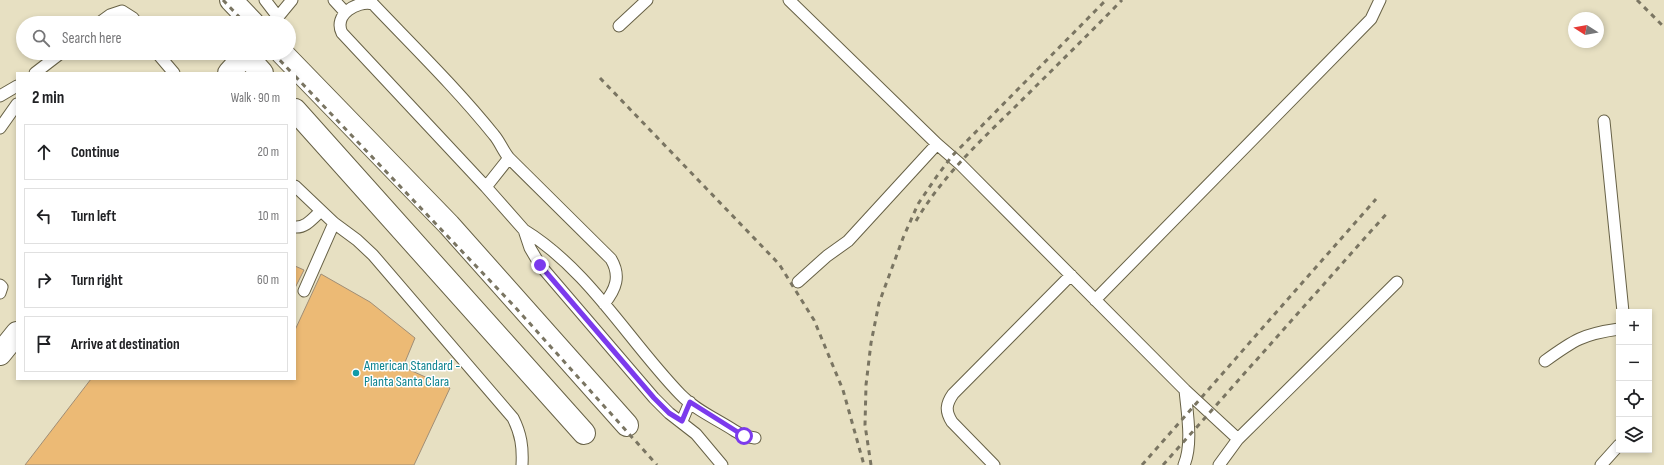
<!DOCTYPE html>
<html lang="en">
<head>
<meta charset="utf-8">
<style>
	:root { --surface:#fff; --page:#f6f6f6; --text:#202124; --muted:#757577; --line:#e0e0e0 }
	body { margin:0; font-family:"Sofia Sans Condensed",sans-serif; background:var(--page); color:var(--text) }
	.controls { position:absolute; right:12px; bottom:12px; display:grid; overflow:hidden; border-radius:0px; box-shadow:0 2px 6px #0003 }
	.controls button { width:36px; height:36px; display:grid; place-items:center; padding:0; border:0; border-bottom:1px solid var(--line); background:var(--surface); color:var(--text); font:20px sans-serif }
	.compass { position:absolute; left:1568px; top:12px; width:36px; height:36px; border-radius:50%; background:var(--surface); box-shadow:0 2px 6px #0003; rotate:281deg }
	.stop { position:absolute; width:12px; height:12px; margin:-9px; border:3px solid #7c3aed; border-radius:50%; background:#fff }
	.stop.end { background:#7c3aed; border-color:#fff; box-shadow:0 1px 4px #0008 }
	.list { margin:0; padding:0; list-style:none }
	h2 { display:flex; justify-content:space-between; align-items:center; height:52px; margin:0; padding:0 16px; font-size:17px }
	h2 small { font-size:13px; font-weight:400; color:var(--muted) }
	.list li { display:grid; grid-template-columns:26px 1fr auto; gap:12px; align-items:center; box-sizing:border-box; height:56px; margin:0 8px 8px; padding:0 8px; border:1px solid var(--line); border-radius:0px }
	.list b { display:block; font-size:15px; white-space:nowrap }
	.list em { font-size:13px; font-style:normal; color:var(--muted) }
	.icon { flex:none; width:22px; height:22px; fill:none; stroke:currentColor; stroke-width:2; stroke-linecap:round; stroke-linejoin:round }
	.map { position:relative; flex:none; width:1664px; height:465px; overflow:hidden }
	.search { position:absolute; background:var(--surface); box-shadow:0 2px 6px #0003; left:16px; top:16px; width:280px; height:44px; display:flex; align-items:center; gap:10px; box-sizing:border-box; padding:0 14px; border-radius:22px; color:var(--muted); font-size:15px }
	.panel { position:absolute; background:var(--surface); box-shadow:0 2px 6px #0003; left:16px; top:72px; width:280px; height:308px; border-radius:0px }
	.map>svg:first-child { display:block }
	.building { fill:#ecba75; stroke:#a08e76 }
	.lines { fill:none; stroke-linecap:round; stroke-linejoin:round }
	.service-casing { stroke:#676146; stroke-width:13 }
	.minor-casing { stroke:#676146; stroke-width:24 }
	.service { stroke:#fff; stroke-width:11 }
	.minor { stroke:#fff; stroke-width:22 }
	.rail { stroke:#7a7562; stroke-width:3; stroke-dasharray:5 5; stroke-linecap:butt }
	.route { stroke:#7c3aed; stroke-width:5 }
	.culture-dot { fill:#0f9aa8; stroke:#fff; stroke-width:1.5 }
	.labels { text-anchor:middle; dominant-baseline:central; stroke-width:3; stroke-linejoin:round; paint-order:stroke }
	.culture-label { font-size:14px; fill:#0d838f; stroke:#fff; text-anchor:start }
</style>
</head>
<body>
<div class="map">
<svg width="1664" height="465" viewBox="0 0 1664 465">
	<rect width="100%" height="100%" fill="#e7e0c2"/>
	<path class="building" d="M295,266L304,270L295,288Z
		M321,274L370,302L415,338L403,367L450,388L414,465H25L91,379H295V330Z"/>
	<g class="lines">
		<g class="service-casing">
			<path id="service" d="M265,0L278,17
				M334,0L345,12
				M789,0L937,144L960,164L1185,390L1238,439
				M99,23L110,15L122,11L133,18L137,23
				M273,23L292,0
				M619,26L647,0
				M157,53L174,73
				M35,73L61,53
				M0,96L17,86
				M1604,121L1623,312
				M0,128L17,104
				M295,186L334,223L357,240L373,255L513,418C521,434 523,447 522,465
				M486,187L509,158
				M295,227C306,228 313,218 321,211
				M524,230C589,270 628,340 680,394C695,410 717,419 735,431L744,436L755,438
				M798,282L827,256L848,241L937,144
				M0,285L2,287L0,293
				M304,291L334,223
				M1095,300L1371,19L1380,0
				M604,304C616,289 621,276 611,259L509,158C503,151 500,142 494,135C457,89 414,47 373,4C357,0 333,15 342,33L486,187L524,230L530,248L540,265L654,398L669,413L696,434L722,465
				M1545,361C1574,340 1583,334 1619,329
				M682,421L690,402
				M994,465L952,422C945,411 946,404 953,394L1071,275
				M1184,465C1193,444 1187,412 1185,390
				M1219,465L1238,439L1397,282
				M1601,465L1619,445"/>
		</g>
		<g class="minor-casing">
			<path id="minor" d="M231,0L253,23
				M282,53L449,225L627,425
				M246,55L262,73
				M229,73L247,53
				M295,110L584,433
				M0,354L17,333"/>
		</g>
		<use href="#service" class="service"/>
		<use href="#minor" class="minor"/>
		<path class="rail" d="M223,0L245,23
			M1637,0L1664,27
			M273,53L292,73
			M295,76L515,307L657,465
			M600,78L779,264L814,320L843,390L864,465
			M916,221C941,178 979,142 1015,107C1051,71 1087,36 1122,0
			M871,465L865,425L866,385L871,343L879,303L903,238L918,204L937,176L952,156L1106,0
			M1142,465L1376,199
			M1163,465L1388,212"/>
	</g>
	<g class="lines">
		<path class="route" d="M540,265L654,398L669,413L682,421L690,402L744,436"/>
	</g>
	<circle class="culture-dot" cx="356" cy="373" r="4"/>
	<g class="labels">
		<g class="culture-label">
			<text x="364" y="365">American Standard -<tspan x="364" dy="16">Planta Santa Clara</tspan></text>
		</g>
	</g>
</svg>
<div class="controls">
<button>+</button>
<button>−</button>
<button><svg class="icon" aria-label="locate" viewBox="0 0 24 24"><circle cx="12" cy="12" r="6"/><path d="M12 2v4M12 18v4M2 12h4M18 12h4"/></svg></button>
<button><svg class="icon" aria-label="layers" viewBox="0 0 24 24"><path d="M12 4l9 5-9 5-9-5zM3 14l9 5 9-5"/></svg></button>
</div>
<svg class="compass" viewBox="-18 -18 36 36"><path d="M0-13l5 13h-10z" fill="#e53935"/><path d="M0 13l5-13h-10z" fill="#757577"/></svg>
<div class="stop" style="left:744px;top:436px"></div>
<div class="stop end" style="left:540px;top:265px"></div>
<div class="search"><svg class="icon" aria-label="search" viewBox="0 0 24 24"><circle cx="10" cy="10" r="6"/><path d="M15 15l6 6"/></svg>Search here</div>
<section class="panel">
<h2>2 min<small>Walk · 90 m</small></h2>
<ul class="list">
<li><svg class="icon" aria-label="ahead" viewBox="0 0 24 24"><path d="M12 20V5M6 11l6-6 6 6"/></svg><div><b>Continue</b></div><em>20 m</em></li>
<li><svg class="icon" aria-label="left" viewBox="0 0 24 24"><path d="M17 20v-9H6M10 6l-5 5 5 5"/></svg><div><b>Turn left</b></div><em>10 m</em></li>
<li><svg class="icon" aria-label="right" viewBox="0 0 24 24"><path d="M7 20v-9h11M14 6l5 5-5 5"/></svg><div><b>Turn right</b></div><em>60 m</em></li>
<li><svg class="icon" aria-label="arrive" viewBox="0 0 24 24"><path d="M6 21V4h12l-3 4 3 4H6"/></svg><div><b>Arrive at destination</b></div></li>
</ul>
</section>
</div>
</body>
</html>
